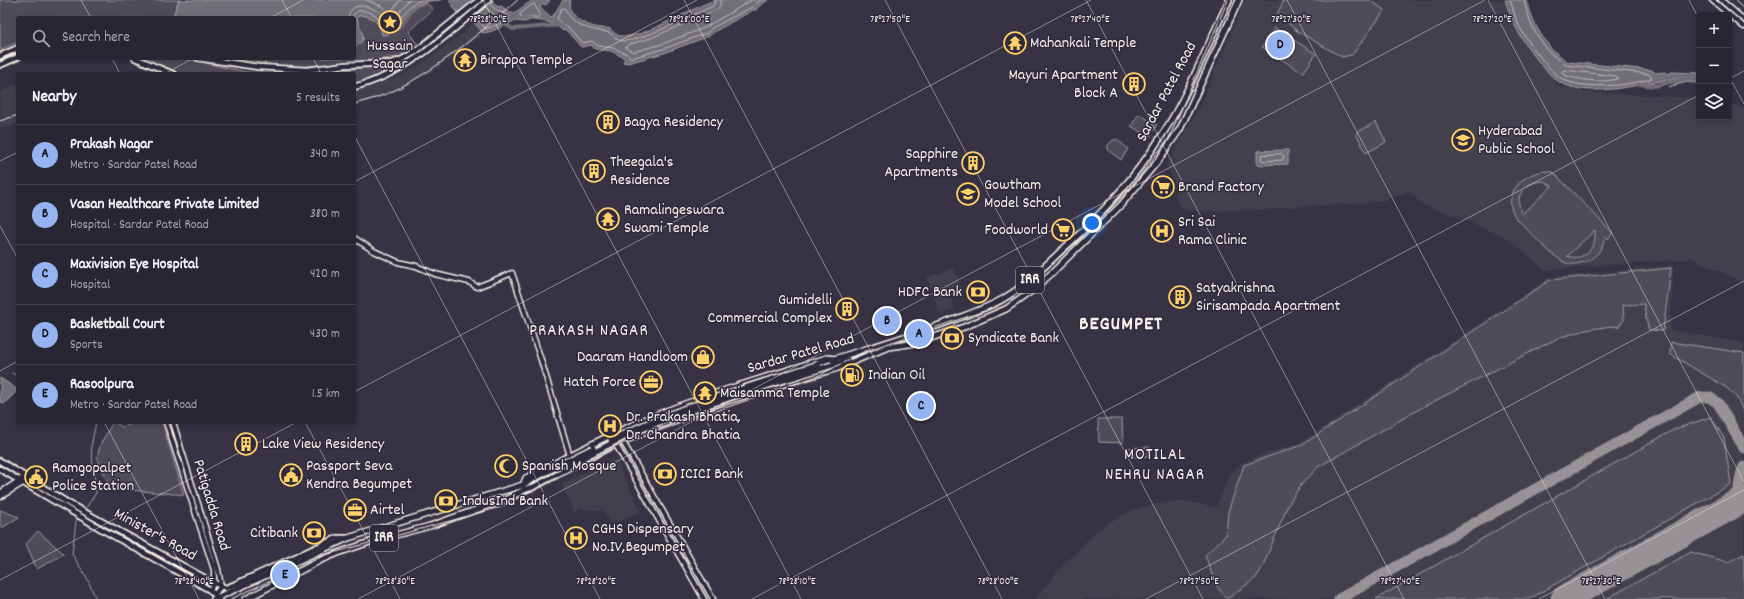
<!DOCTYPE html>
<html lang="en">
<head>
<meta charset="utf-8">
<style>
	:root { --surface:#292633; --page:#312e3b; --text:#f1f3f6; --muted:#a5a5ac; --line:#45434e; --accent:#95b2f1 }
	body { margin:0; font-family:Dekko,sans-serif; background:var(--page); color:var(--text) }
	.controls { position:absolute; right:12px; top:12px; display:grid; overflow:hidden; border-radius:4px; box-shadow:0 2px 6px #0003 }
	.controls button { width:36px; height:36px; display:grid; place-items:center; padding:0; border:0; border-bottom:1px solid var(--line); background:var(--surface); color:var(--text); font:20px sans-serif }
	.you { position:absolute; left:1092px; top:223px; width:14px; height:14px; margin:-10px; border:3px solid #fff; border-radius:50%; background:#1a73e8; box-shadow:0 0 0 6px #1a73e833 }
	.badge { display:grid; place-items:center; width:26px; height:26px; border-radius:50%; background:var(--accent); color:#111; font-size:13px; font-weight:700 }
	.pin { position:absolute; translate:-50% -50%; border:2px solid #fff; box-shadow:0 1px 4px #0006 }
	.list { margin:0; padding:0; list-style:none }
	h2 { display:flex; justify-content:space-between; align-items:center; height:52px; margin:0; padding:0 16px; font-size:17px }
	h2 small { font-size:13px; font-weight:400; color:var(--muted) }
	.list li { display:grid; grid-template-columns:26px 1fr auto; gap:12px; align-items:center; box-sizing:border-box; height:60px; padding:0 16px; border-top:1px solid var(--line) }
	.list b { display:block; font-size:15px; white-space:nowrap }
	.list p { margin:0; font-size:13px; white-space:nowrap; color:var(--muted) }
	.list em { font-size:13px; font-style:normal; color:var(--muted) }
	.icon { flex:none; width:22px; height:22px; fill:none; stroke:currentColor; stroke-width:2; stroke-linecap:round; stroke-linejoin:round }
	.map { position:relative; flex:none; width:1744px; height:599px; overflow:hidden }
	.search { position:absolute; background:var(--surface); box-shadow:0 2px 6px #0003; left:16px; top:16px; width:340px; height:44px; display:flex; align-items:center; gap:10px; box-sizing:border-box; padding:0 14px; border-radius:4px; color:var(--muted); font-size:15px }
	.panel { position:absolute; background:var(--surface); box-shadow:0 2px 6px #0003; left:16px; top:72px; width:340px; height:352px; border-radius:4px }
	.map>svg:first-child { display:block }
	.built { fill:#433f4e }
	.green { fill:#504b59; stroke:#a29ea0; fill-rule:evenodd }
	.water { fill:#726e77; stroke:#a6a2a4 }
	.lines { fill:none; stroke-linecap:round; stroke-linejoin:round }
	.shore { stroke:#c0bdbb; stroke-width:1 }
	.stream { stroke:#a6a2a4; stroke-width:1 }
	.canal { stroke:#726e77; stroke-width:4 }
	.taxiway { stroke:#969296; stroke-width:11 }
	.runway { stroke:#969296; stroke-width:27 }
	.tertiary-casing { stroke:#f4f1e8; stroke-width:7 }
	.secondary-casing { stroke:#f4f1e8; stroke-width:8 }
	.primary-casing { stroke:#f4f1e8; stroke-width:8 }
	.tertiary { stroke:#2f2a3d; stroke-width:4 }
	.secondary { stroke:#2f2a3d; stroke-width:4.5 }
	.primary { stroke:#2f2a3d; stroke-width:5 }
	.rail { stroke:#f4f1e8; stroke-width:1 }
	.primary-bridge-casing { stroke:#f4f1e8; stroke-width:8; stroke-linecap:butt }
	.primary-bridge { stroke:#2f2a3d; stroke-width:5 }
	.ticks { fill:none; stroke:#f4f1e8; stroke-width:1; stroke-opacity:0.45 }
	.labels { text-anchor:middle; dominant-baseline:central; stroke-width:3; stroke-linejoin:round; paint-order:stroke }
	.shield { fill:#2f2a3d; stroke:#b9b5b5; stroke-width:1 }
	.shield-label { font-size:15px; font-weight:bold; fill:#f4f1e8 }
	.poi-label { font-size:16px; fill:#f4f1e8; stroke:#2f2a3d; text-anchor:start }
	.street-label { font-size:16px; fill:#f4f1e8; stroke:#2f2a3d }
	.neighbourhood-label { font-size:17px; letter-spacing:1px; fill:#f4f1e8; stroke:#2f2a3d }
	.district-label { font-size:20px; font-weight:bold; letter-spacing:1px; fill:#f4f1e8; stroke:#2f2a3d }
	.ticks-label { font-size:10px; text-anchor:middle; fill:#f4f1e8; stroke:#2f2a3d; stroke-width:3; stroke-linejoin:round; paint-order:stroke }
</style>
</head>
<body>
<div class="map">
<svg width="1744" height="599" viewBox="0 0 1744 599">
	<rect width="100%" height="100%" fill="#373244"/>
	<filter id="ink" filterUnits="userSpaceOnUse"><feTurbulence type="fractalNoise" baseFrequency=".025" numOctaves="2"/><feDisplacementMap in="SourceGraphic" scale="8" xChannelSelector="R" yChannelSelector="G"/><feConvolveMatrix kernelMatrix="1 2 1 2 8 2 1 2 1" color-interpolation-filters="sRGB"/></filter>
	<g filter="url(#ink)">
		<path class="built" d="M1245,0H1504L1514,28L1559,87L1585,92L1699,98V117H1729V102L1744,108V283L1689,257L1688,259L1545,270L1505,237L1450,214L1421,204L1409,191L1385,200L1369,203L1289,207L1266,210L1188,211L1181,208L1176,200L1174,181L1166,166L1198,110Z
			M473,21L483,33L441,66L398,91L354,107V92L399,76L421,64L462,34Z
			M13,85L18,86V124L0,130V92Z
			M1674,265L1670,330L1744,343V599H1035L1062,566L1097,530L1125,513L1142,507L1180,500L1216,507L1228,477L1240,464L1260,455L1298,444L1550,277Z
			M954,268L963,292L950,297L955,310L940,315L927,277Z
			M615,458L641,511L611,525L603,511L581,509L574,512L561,483Z"/>
		<path class="green" d="M0,0H179L172,18H18V42L0,50Z
			M1284,0H1369L1385,10L1352,55L1342,57L1297,31L1277,14Z
			M426,3L433,9L408,32L419,46L408,53L398,57L338,65L291,67L223,58H354V46C371,41 359,29 357,18L359,15C372,15 380,23 383,35C387,33 394,32 398,29C410,19 408,8 426,3Z
			M1275,28L1316,54L1303,73L1262,47Z
			M143,58H170L192,60L246,72L281,74H179Z
			M383,65V73L354,85V74H312Z
			M1139,114L1157,125L1149,137L1131,126Z
			M1376,122L1386,142L1366,153L1356,133Z
			M1117,139L1128,149L1121,160L1108,150V145L1112,141Z
			M1545,171L1553,172L1613,233L1608,239L1605,236C1604,245 1599,254 1591,259C1585,262 1576,265 1569,264C1554,260 1529,231 1517,219C1499,197 1522,173 1545,171ZM1544,181L1552,186L1522,214C1513,196 1524,182 1544,181ZM1595,230C1597,247 1585,262 1567,256Z
			M1671,268L1663,331L1649,330L1646,319L1644,304L1623,305L1624,320L1618,327L1611,326L1586,330L1558,338L1423,407L1318,467L1301,485L1288,505L1262,568L1256,578L1227,599L1216,585L1205,555L1226,535L1228,512L1244,465L1302,445L1550,280Z
			M1671,342L1744,353V413L1737,398L1727,388L1670,354Z
			M1711,417L1724,438L1731,484L1529,599H1376L1675,429Z
			M1098,419H1122L1123,443L1099,442Z
			M113,422L123,427L137,422H162L184,495L110,488L97,457L101,443Z
			M1150,447V456L1129,457L1128,448Z
			M0,510L19,517L2,528L0,525Z
			M38,531L64,554L37,569L26,544Z
			M1691,552L1728,562L1744,554V599H1606Z"/>
		<path class="water" d="M179,0H441C433,0 418,2 412,9C401,21 402,27 386,35H382C380,23 372,15 359,15L357,18C359,29 371,41 354,46V18H172Z
			M449,0H493V3L498,7L501,6L508,11L514,13L533,0H550L546,5L543,4L540,7L551,17L553,16L563,0H570C569,3 569,7 570,10C575,22 597,30 609,28C613,31 616,36 622,36C642,40 693,6 716,0C727,0 755,0 768,0L758,7L756,10H753L714,32L709,36L664,53L628,63L623,62L625,58L611,51L595,49L591,45L581,47L566,30L563,31C554,22 545,21 533,20C530,19 527,22 524,22C520,22 516,20 512,22C502,26 494,32 483,33L473,21L464,16L461,11L457,12Z
			M1505,0H1527L1533,20L1540,33L1552,50L1568,62L1652,70L1655,73L1665,72L1669,74L1671,72L1699,73V82L1693,83L1688,82L1669,87L1681,81L1679,78C1669,80 1659,81 1649,83C1623,88 1586,96 1561,83C1548,77 1521,40 1515,26C1511,18 1508,9 1505,0Z
			M1288,150V164L1257,165V151Z
			M0,378L18,390L4,404L0,402Z"/>
		<g class="lines">
			<path class="shore" d="M366,0L381,6L390,13L400,0
				M716,0L713,6C695,14 640,42 622,41C616,40 612,33 607,32C595,31 579,27 570,18C568,15 566,10 564,8L561,9L557,19L564,26L569,28L582,43L592,41L598,46L613,48L627,54L631,58L663,49L707,33L712,28L754,6L761,0
				M721,0L720,6L716,10L651,38L627,45L626,48L633,52L662,44L704,28L752,0
				M1510,0C1513,9 1515,18 1519,26C1526,39 1549,72 1562,79C1581,90 1632,86 1652,78L1650,74L1566,65L1549,52L1537,35L1530,22L1524,0
				M534,4L540,14V17C537,17 522,17 520,16V14Z
				M478,13L487,23L497,19V17L485,7
				M474,16L486,29L502,23L509,19V16C501,12 494,10 489,3
				M348,18C350,1 368,5 379,12C383,15 386,20 390,23L409,0
				M353,18L354,14L358,11C369,9 383,18 386,29L388,30C402,22 405,4 422,0
				M1564,70L1616,76L1618,78C1609,84 1573,80 1563,74L1562,72Z
				M1282,154L1284,156L1283,160L1263,161L1261,159L1262,155Z"/>
			<path class="stream" d="M12,373L18,376
				M84,511L96,493L91,447L96,422
				M79,518L76,521L72,554L87,578L96,599"/>
			<path class="canal" d="M503,23L513,29L562,25
				M1639,84L1655,86L1685,78"/>
			<path class="taxiway" d="M1731,507C1744,491 1736,482 1744,467
				M1339,599L1700,397H1709L1718,403L1744,448"/>
			<path class="runway" d="M1564,599L1744,499"/>
			<g class="tertiary-casing">
				<path id="tertiary" d="M1712,0L1744,27
					M1721,0L1744,20
					M354,238L374,251L398,262L416,266L435,274L469,282L477,287L512,273L541,360L570,456
					M166,422L214,570V583L210,590
					M173,422L218,569L221,586L215,594
					M623,442L713,599
					M616,445L704,599
					M0,493L20,480L24,476
					M0,497L23,483L28,478"/>
			</g>
			<g class="secondary-casing">
				<path id="secondary" d="M0,56L18,48
					M135,58L173,74
					M198,58L258,67L307,70L345,65L392,63L401,60L415,52L479,0
					M0,65L18,57
					M354,87C407,74 448,34 488,0
					M0,461L68,503L214,583L226,588L236,584L337,538H347
					M0,469L103,530L210,590L219,599"/>
			</g>
			<g class="primary-casing">
				<path id="primary" d="M819,364C864,349 911,336 956,319C972,313 989,307 1003,299C1025,286 1043,268 1061,251C1099,217 1135,178 1162,135C1188,95 1208,44 1229,0
					M832,365L848,360
					M524,484L565,462
					M214,599L348,538L523,485L526,478C567,457 607,435 649,418C707,394 767,377 827,358L836,359
					M246,599L319,561L338,553L373,541L430,526L507,499L526,489L534,487L606,449L653,428L714,405L838,368L888,347L916,343L964,327L1006,309L1029,293L1052,273L1121,205L1158,161L1180,129L1239,0"/>
			</g>
			<use href="#tertiary" class="tertiary"/>
			<use href="#secondary" class="secondary"/>
			<use href="#primary" class="primary"/>
			<path class="rail" d="M1734,0L1744,9
				M354,104C369,100 384,96 397,89C442,67 480,32 518,0
				M0,121L18,115
				M231,599L325,555L501,507L618,445L820,375L865,351L996,307L1022,291L1086,234L1130,188L1169,138L1228,0"/>
			<g class="primary-bridge-casing">
				<path id="primary-bridge" d="M611,440C677,407 749,387 819,364
					M565,462L593,448
					M568,466C594,452 620,438 647,427C708,403 770,385 832,365"/>
			</g>
			<use href="#primary-bridge" class="primary-bridge"/>
		</g>
	</g>
	<path class="ticks" d="M81,0L91,18M282,0L292,18M483,0L801,599M684,0L1002,599M885,0L1203,599M1086,0L1404,599M1287,0L1605,599M1488,0L1744,482M1689,0L1699,19M270,18L303,0M112,58L120,74M313,58L321,74M164,74L194,58M1729,76L1744,104M1729,79L1744,71M354,135L600,599M0,161L18,152M354,182L697,0M0,226L18,259M0,371L18,361M354,392L1091,0M104,422L199,599M305,422L400,599M0,580L297,422M358,599L1485,0M752,599L1699,95M1146,599L1744,281M1539,599L1744,490"/>
	<defs>
		<g id="sight-ring" transform="scale(1.15)"><circle r="9.5" fill="#2f2a3d" stroke="#ffd166" stroke-width="1.5"/><path d="M0-6L1.8-2.2L6-1.7L2.9 1.2L3.7 5.4L0 3.3L-3.7 5.4L-2.9 1.2L-6-1.7L-1.8-2.2Z" fill="#ffd166"/></g>
		<g id="temple-ring" transform="scale(1.15)"><circle r="9.5" fill="#2f2a3d" stroke="#ffd166" stroke-width="1.5"/><path d="M0-6L5-2H3V0L6.5 2.5H4V6H1.5V3h-3V6H-4V2.5H-6.5L-3 0V-2H-5Z" fill="#ffd166"/></g>
		<g id="building-ring" transform="scale(1.15)"><circle r="9.5" fill="#2f2a3d" stroke="#ffd166" stroke-width="1.5"/><path d="M-4-6H4V6H1V3H-1V6H-4ZM-2.5-4.3h1.7v1.8h-1.7ZM.8-4.3h1.7v1.8H.8ZM-2.5-1h1.7V.8h-1.7ZM.8-1h1.7V.8H.8Z" fill="#ffd166"/></g>
		<g id="school-ring" transform="scale(1.15)"><circle r="9.5" fill="#2f2a3d" stroke="#ffd166" stroke-width="1.5"/><path d="M0-5L7-2L0 1L-7-2ZM-4 1L0 2.5L4 1V4Q0 6-4 4Z" fill="#ffd166"/></g>
		<g id="supermarket-ring" transform="scale(1.15)"><circle r="9.5" fill="#2f2a3d" stroke="#ffd166" stroke-width="1.5"/><path d="M-6-5.5h2.5l.6 2H6L4.5 2H-2.5L-4.4-4H-6ZM-1.5 3.2a1.3 1.3 0 1 0 .1 0ZM3 3.2a1.3 1.3 0 1 0 .1 0Z" fill="#ffd166"/></g>
		<g id="hospital-ring" transform="scale(1.15)"><circle r="9.5" fill="#2f2a3d" stroke="#ffd166" stroke-width="1.5"/><path d="M-5-5h3v3.5h4V-5h3V5h-3V1.5h-4V5h-3Z" fill="#ffd166"/></g>
		<g id="bank-ring" transform="scale(1.15)"><circle r="9.5" fill="#2f2a3d" stroke="#ffd166" stroke-width="1.5"/><path d="M-6-4H6V4H-6ZM0-2.3a2.3 2.3 0 1 0 0 4.6a2.3 2.3 0 1 0 0-4.6Z" fill="#ffd166"/></g>
		<g id="shop-ring" transform="scale(1.15)"><circle r="9.5" fill="#2f2a3d" stroke="#ffd166" stroke-width="1.5"/><path d="M-5-2.5h2.3a2.7 3.5 0 0 1 5.4 0H5L5.5 6h-11ZM-1.5-2.5h3a1.5 2.3 0 0 0-3 0Z" fill="#ffd166"/></g>
		<g id="fuel-ring" transform="scale(1.15)"><circle r="9.5" fill="#2f2a3d" stroke="#ffd166" stroke-width="1.5"/><path d="M-5.5-6h7V0h2V4h1.3V-2.5L3-4.5l.8-.8L6-3V5H2.5V1h-1V6h-7ZM-4.2-4.7v3.2H.2V-4.7Z" fill="#ffd166"/></g>
		<g id="office-ring" transform="scale(1.15)"><circle r="9.5" fill="#2f2a3d" stroke="#ffd166" stroke-width="1.5"/><path d="M-6-3h4V-5.5h4V-3h4V5H-6ZM-1-4.5V-3h2v-1.5ZM-6 0V1H6V0Z" fill="#ffd166"/></g>
		<g id="mosque-ring" transform="scale(1.15)"><circle r="9.5" fill="#2f2a3d" stroke="#ffd166" stroke-width="1.5"/><path d="M3.5-4.9A6 6 0 1 0 3.5 4.9A5 5 0 1 1 3.5-4.9Z" fill="#ffd166"/></g>
		<g id="civic-ring" transform="scale(1.15)"><circle r="9.5" fill="#2f2a3d" stroke="#ffd166" stroke-width="1.5"/><path d="M-.6-6.5H3V-4.5H.6V-3L4-1V1h2V6H-6V1h2V-1L-.6-3ZM-1.2 2.5V6h2.4V2.5Z" fill="#ffd166"/></g>
	</defs>
	<g fill-rule="evenodd">
		<use href="#sight-ring" x="390" y="22"/>
		<use href="#temple-ring" x="1015" y="43"/>
		<use href="#temple-ring" x="465" y="60"/>
		<use href="#building-ring" x="1134" y="84"/>
		<use href="#building-ring" x="608" y="122"/>
		<use href="#school-ring" x="1463" y="140"/>
		<use href="#building-ring" x="973" y="163"/>
		<use href="#building-ring" x="594" y="171"/>
		<use href="#supermarket-ring" x="1163" y="187"/>
		<use href="#school-ring" x="968" y="194"/>
		<use href="#temple-ring" x="608" y="219"/>
		<use href="#supermarket-ring" x="1063" y="230"/>
		<use href="#hospital-ring" x="1162" y="231"/>
		<use href="#bank-ring" x="978" y="292"/>
		<use href="#building-ring" x="1180" y="297"/>
		<use href="#building-ring" x="847" y="309"/>
		<use href="#bank-ring" x="952" y="338"/>
		<use href="#shop-ring" x="703" y="357"/>
		<use href="#fuel-ring" x="852" y="375"/>
		<use href="#office-ring" x="651" y="382"/>
		<use href="#temple-ring" x="705" y="393"/>
		<use href="#hospital-ring" x="610" y="426"/>
		<use href="#building-ring" x="246" y="444"/>
		<use href="#mosque-ring" x="506" y="466"/>
		<use href="#bank-ring" x="665" y="474"/>
		<use href="#civic-ring" x="291" y="475"/>
		<use href="#civic-ring" x="36" y="477"/>
		<use href="#bank-ring" x="446" y="501"/>
		<use href="#office-ring" x="355" y="510"/>
		<use href="#bank-ring" x="314" y="533"/>
		<use href="#hospital-ring" x="576" y="538"/>
	</g>
	<g class="labels">
		<g class="shield">
			<rect x="1016" y="267" width="28" height="26" rx="3"/>
			<rect x="370" y="525" width="28" height="26" rx="3"/>
		</g>
		<g class="shield-label">
			<text x="1030" y="280">IRR</text>
			<text x="384" y="538">IRR</text>
		</g>
		<g class="poi-label">
			<text x="1030" y="43">Mahankali Temple</text>
			<text x="390" y="46" text-anchor="middle">Hussain<tspan x="390" dy="18">Sagar</tspan></text>
			<text x="480" y="60">Birappa Temple</text>
			<text x="1118" y="75" text-anchor="end">Mayuri Apartment<tspan x="1118" dy="18">Block A</tspan></text>
			<text x="624" y="122">Bagya Residency</text>
			<text x="1478" y="131">Hyderabad<tspan x="1478" dy="18">Public School</tspan></text>
			<text x="958" y="154" text-anchor="end">Sapphire<tspan x="958" dy="18">Apartments</tspan></text>
			<text x="610" y="162">Theegala's<tspan x="610" dy="18">Residence</tspan></text>
			<text x="984" y="185">Gowtham<tspan x="984" dy="18">Model School</tspan></text>
			<text x="1178" y="187">Brand Factory</text>
			<text x="624" y="210">Ramalingeswara<tspan x="624" dy="18">Swami Temple</tspan></text>
			<text x="1178" y="222">Sri Sai<tspan x="1178" dy="18">Rama Clinic</tspan></text>
			<text x="1048" y="230" text-anchor="end">Foodworld</text>
			<text x="1196" y="288">Satyakrishna<tspan x="1196" dy="18">Sirisampada Apartment</tspan></text>
			<text x="962" y="292" text-anchor="end">HDFC Bank</text>
			<text x="832" y="300" text-anchor="end">Gumidelli<tspan x="832" dy="18">Commercial Complex</tspan></text>
			<text x="968" y="338">Syndicate Bank</text>
			<text x="688" y="357" text-anchor="end">Daaram Handloom</text>
			<text x="868" y="375">Indian Oil</text>
			<text x="636" y="382" text-anchor="end">Hatch Force</text>
			<text x="720" y="393">Maisamma Temple</text>
			<text x="626" y="417">Dr. Prakash Bhatia,<tspan x="626" dy="18">Dr. Chandra Bhatia</tspan></text>
			<text x="262" y="444">Lake View Residency</text>
			<text x="306" y="466">Passport Seva<tspan x="306" dy="18">Kendra Begumpet</tspan></text>
			<text x="522" y="466">Spanish Mosque</text>
			<text x="52" y="468">Ramgopalpet<tspan x="52" dy="18">Police Station</tspan></text>
			<text x="680" y="474">ICICI Bank</text>
			<text x="462" y="501">IndusInd Bank</text>
			<text x="370" y="510">Airtel</text>
			<text x="592" y="529">CGHS Dispensary<tspan x="592" dy="18">No.IV,Begumpet</tspan></text>
			<text x="298" y="533" text-anchor="end">Citibank</text>
		</g>
		<g class="street-label">
			<text transform="translate(1167 92) rotate(-62)">Sardar Patel Road</text>
			<text transform="translate(801 354) rotate(-16)">Sardar Patel Road</text>
			<text transform="translate(211 505) rotate(73)">Patigadda Road</text>
			<text transform="translate(155 535) rotate(29)">Minister's Road</text>
		</g>
		<g class="neighbourhood-label">
			<text x="589" y="332">PRAKASH NAGAR</text>
			<text x="1155" y="456">MOTILAL<tspan x="1155" dy="20">NEHRU NAGAR</tspan></text>
		</g>
		<g class="district-label">
			<text x="1121" y="325">BEGUMPET</text>
		</g>
	</g>
	<g class="ticks-label">
		<text x="488" y="22">78°28'10"E</text>
		<text x="689" y="22">78°28'00"E</text>
		<text x="890" y="22">78°27'50"E</text>
		<text x="1090" y="22">78°27'40"E</text>
		<text x="1291" y="22">78°27'30"E</text>
		<text x="1492" y="22">78°27'20"E</text>
		<text x="194" y="584">78°28'40"E</text>
		<text x="395" y="584">78°28'30"E</text>
		<text x="596" y="584">78°28'20"E</text>
		<text x="797" y="584">78°28'10"E</text>
		<text x="998" y="584">78°28'00"E</text>
		<text x="1199" y="584">78°27'50"E</text>
		<text x="1400" y="584">78°27'40"E</text>
		<text x="1601" y="584">78°27'30"E</text>
	</g>
</svg>
<div class="controls">
<button>+</button>
<button>−</button>
<button><svg class="icon" aria-label="layers" viewBox="0 0 24 24"><path d="M12 4l9 5-9 5-9-5zM3 14l9 5 9-5"/></svg></button>
</div>
<div class="you"></div>
<div class="pin badge" style="left:919px;top:334px">A</div>
<div class="pin badge" style="left:887px;top:321px">B</div>
<div class="pin badge" style="left:921px;top:406px">C</div>
<div class="pin badge" style="left:1280px;top:45px">D</div>
<div class="pin badge" style="left:285px;top:575px">E</div>
<div class="search"><svg class="icon" aria-label="search" viewBox="0 0 24 24"><circle cx="10" cy="10" r="6"/><path d="M15 15l6 6"/></svg>Search here</div>
<section class="panel">
<h2>Nearby<small>5 results</small></h2>
<ul class="list">
<li><span class="badge">A</span><div><b>Prakash Nagar</b><p>Metro · Sardar Patel Road</p></div><em>340 m</em></li>
<li><span class="badge">B</span><div><b>Vasan Healthcare Private Limited</b><p>Hospital · Sardar Patel Road</p></div><em>380 m</em></li>
<li><span class="badge">C</span><div><b>Maxivision Eye Hospital</b><p>Hospital</p></div><em>420 m</em></li>
<li><span class="badge">D</span><div><b>Basketball Court</b><p>Sports</p></div><em>430 m</em></li>
<li><span class="badge">E</span><div><b>Rasoolpura</b><p>Metro · Sardar Patel Road</p></div><em>1.5 km</em></li>
</ul>
</section>
</div>
</body>
</html>
